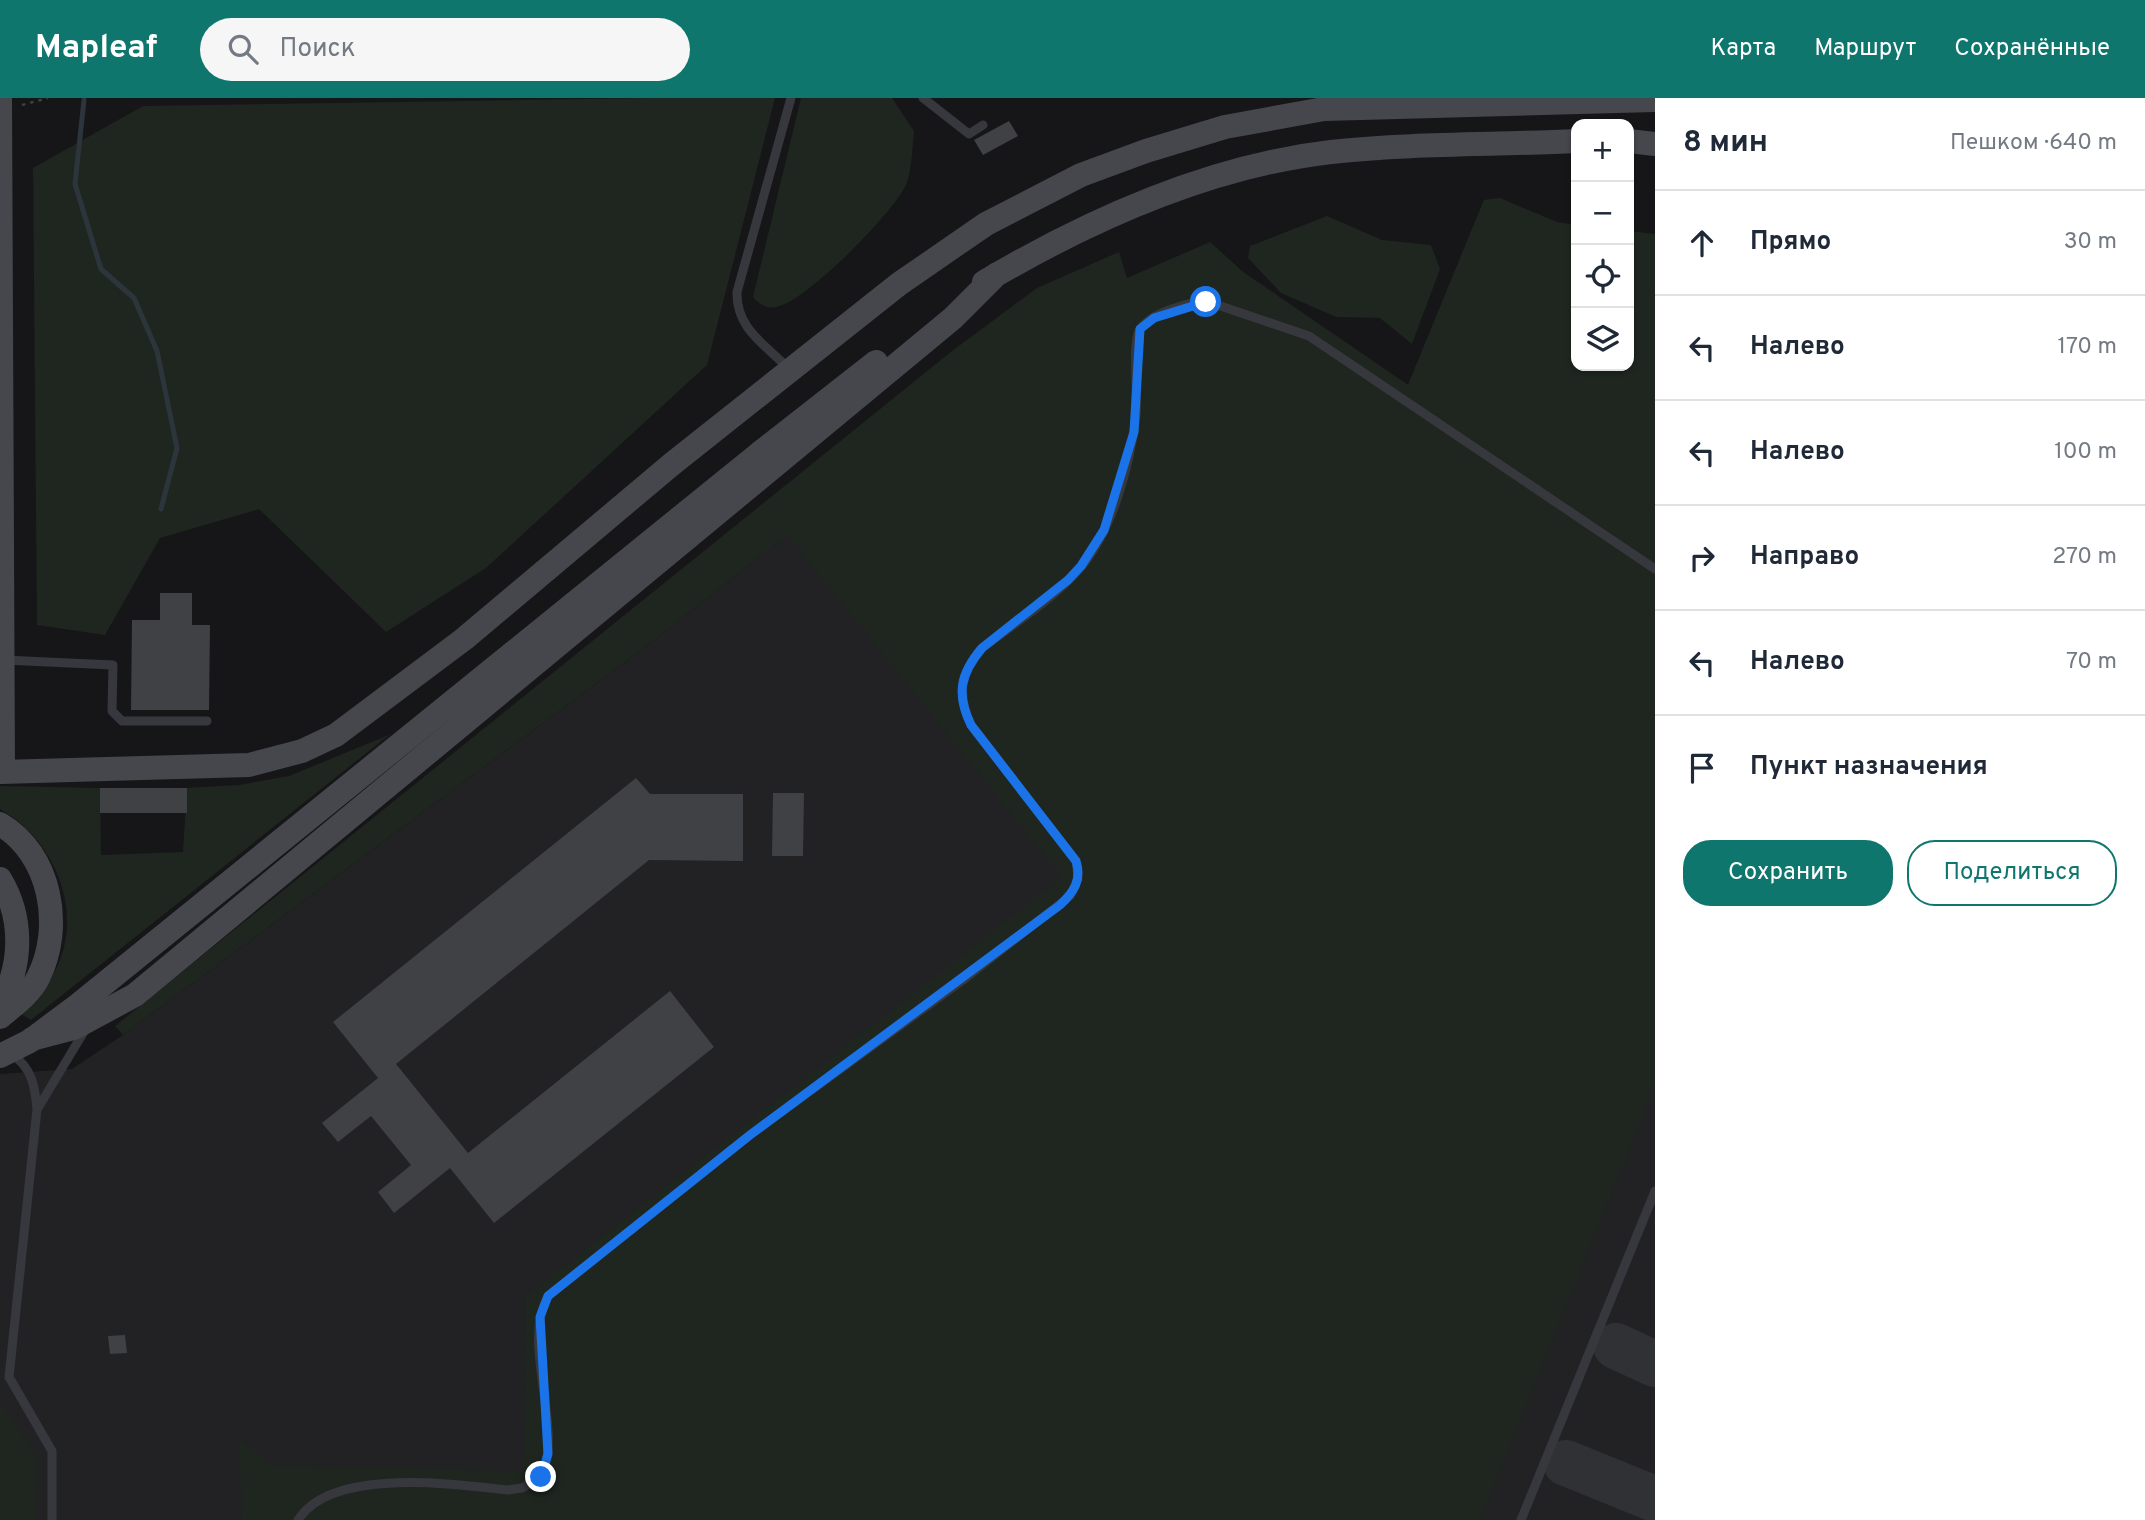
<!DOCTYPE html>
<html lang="ru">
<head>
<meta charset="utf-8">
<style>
	:root { --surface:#fff; --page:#f6f6f7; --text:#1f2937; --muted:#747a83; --line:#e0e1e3; --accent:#0f766e }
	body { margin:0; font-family:Overpass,sans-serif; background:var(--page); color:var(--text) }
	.controls { position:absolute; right:21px; top:21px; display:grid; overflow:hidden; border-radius:14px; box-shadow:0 2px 5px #0004 }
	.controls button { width:63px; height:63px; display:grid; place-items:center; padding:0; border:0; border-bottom:2px solid var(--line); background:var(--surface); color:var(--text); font:35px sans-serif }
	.stop { position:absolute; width:21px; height:21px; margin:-16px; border:5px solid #1a73e8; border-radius:50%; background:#fff }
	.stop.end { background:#1a73e8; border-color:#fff; box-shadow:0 2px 7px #0008 }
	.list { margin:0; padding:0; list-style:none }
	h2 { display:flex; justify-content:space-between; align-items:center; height:91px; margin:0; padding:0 28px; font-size:30px }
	h2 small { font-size:23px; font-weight:400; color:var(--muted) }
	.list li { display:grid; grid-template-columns:46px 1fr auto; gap:21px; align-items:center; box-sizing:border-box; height:105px; padding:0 28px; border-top:2px solid var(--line) }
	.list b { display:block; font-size:26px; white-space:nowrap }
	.list em { font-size:23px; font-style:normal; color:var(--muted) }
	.actions { display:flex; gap:14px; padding:21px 28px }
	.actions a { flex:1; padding:16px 0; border:2px solid var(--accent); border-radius:28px; text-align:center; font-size:24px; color:var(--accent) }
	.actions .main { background:var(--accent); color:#fff }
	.icon { flex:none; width:38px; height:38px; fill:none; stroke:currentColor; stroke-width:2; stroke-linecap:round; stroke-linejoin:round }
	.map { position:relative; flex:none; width:1655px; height:1422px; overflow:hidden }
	header { display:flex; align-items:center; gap:42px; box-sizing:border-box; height:98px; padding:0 35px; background:var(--accent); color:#fff }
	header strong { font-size:33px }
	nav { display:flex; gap:38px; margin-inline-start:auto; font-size:24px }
	.search { width:490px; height:63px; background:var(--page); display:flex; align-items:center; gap:18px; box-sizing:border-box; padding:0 24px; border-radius:38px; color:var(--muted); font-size:26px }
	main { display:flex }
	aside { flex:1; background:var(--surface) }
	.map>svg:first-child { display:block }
	.built { fill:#222225 }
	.green { fill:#1e261f }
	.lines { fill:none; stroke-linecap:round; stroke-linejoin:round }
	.stream { stroke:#2c353c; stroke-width:5 }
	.taxiway { stroke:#303135; stroke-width:46 }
	.building { fill:#404145 }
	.path { stroke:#3d3f44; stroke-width:2.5; stroke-dasharray:3.5 5; stroke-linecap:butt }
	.lane { stroke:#37383d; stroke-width:9 }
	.secondary { stroke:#45474d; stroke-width:24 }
	.secondary-bridge { stroke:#45474d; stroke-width:24 }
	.route { stroke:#1a73e8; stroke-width:9 }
</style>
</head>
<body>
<header>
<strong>Mapleaf</strong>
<div class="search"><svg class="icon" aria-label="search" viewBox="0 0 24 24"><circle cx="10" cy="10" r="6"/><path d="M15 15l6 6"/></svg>Поиск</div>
<nav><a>Карта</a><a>Маршрут</a><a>Сохранённые</a></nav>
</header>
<main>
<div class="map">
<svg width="1655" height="1422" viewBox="0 0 1655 1422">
	<rect width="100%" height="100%" fill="#161618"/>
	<path class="built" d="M1500,100L1470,327L1655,454V1422H0V976L72,971L123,937L648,547L939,316L1210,144L1243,174L1408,287L1484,102Z"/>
	<path class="green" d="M649,0H775L707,267L486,470L386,534L259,411L160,440L105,537L37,527L33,70L143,8Z
		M801,0H892L914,33C912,50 912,72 906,87C893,115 806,204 776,209C766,211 759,206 753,199Z
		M1500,100L1557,124L1576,127V268H1629V133L1655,136V988L1480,1422H242L239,1340L272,1367L524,1373L526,1198L1062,779L787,437L648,547L123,937L115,928L952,253L1037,190L1119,154L1127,180L1210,144L1243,174L1408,287L1484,102Z
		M1327,118L1382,142L1431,147L1440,171L1412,246L1380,220L1336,219L1281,195L1248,160L1250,148Z
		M389,637L31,922L21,916C30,906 41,895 49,883C89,824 58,743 0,711V688L100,690L101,757L183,754L187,690L239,687L289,678Z
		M0,1304L38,1360L36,1422H0Z"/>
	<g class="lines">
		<path class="stream" d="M84,2L75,86L101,171L134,200L157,253L177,350L161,411"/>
		<path class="taxiway" d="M1616,1248L1655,1266
			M1566,1365L1655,1401"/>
	</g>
	<path class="building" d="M1009,23L1018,38L983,57L974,42Z
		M160,495H192V527H210L209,612H131L132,522H160Z
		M636,680L650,696H743V763L649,762L396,966L468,1055L670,893L714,949L494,1125L450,1070L394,1115L378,1094L411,1067L371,1018L338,1044L322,1025L378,980L333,924Z
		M100,690H187V715H100Z
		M773,695H804L803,758H772Z
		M125,1237L127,1255L110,1256L108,1238Z"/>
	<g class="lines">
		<path class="path" d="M22,7L48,0"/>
		<path class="lane" d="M923,0L969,36L983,27
			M789,271C765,246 736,231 737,194L791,0
			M4,562L113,567L112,613L122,623H207
			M11,956C32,969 35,989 37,1011L9,1279L52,1353V1422
			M38,1010L85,932
			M298,1422C331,1369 453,1386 507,1392L522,1390L541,1379C565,1331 520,1246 548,1198L750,1037L967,879L1070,798L1078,781L1076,763L971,627C957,596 960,576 982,550C1015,525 1055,500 1082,468C1113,430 1130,367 1136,318C1138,299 1132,246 1139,233C1148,215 1188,205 1206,203L1309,238L1655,471
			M1521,1422L1655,1093"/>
		<path class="secondary" d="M0,0L3,674
			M1629,43L1655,46
			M984,184C1089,122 1209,68 1331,54C1412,45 1495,47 1576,43
			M761,354L876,264
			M0,674L249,667L302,653L336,637L464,541L672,366L899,186L986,126L1081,77L1146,53L1225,29L1324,11L1655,2
			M0,726C51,756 64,829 38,880C30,896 13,908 0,919
			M0,781C24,821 22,868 0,908
			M32,941L74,930L135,897L953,220L997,176"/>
		<path class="secondary-bridge" d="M0,958L30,943L78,907L761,354"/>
	</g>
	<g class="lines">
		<path class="route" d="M541,1379L548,1356L540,1219L548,1198L750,1037L1060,807C1074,794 1082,782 1076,763L971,627C956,596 960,576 982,550L1068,482L1081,468L1104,432L1134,334L1140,231L1154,220L1206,204"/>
	</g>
</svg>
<div class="controls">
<button>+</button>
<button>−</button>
<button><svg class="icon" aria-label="locate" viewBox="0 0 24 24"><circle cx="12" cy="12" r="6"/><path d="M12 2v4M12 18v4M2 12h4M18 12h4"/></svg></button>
<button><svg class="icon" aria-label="layers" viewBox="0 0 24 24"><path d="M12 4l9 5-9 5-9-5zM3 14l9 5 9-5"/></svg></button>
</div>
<div class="stop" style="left:1206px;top:204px"></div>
<div class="stop end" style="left:541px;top:1379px"></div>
</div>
<aside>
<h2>8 мин<small>Пешком · 640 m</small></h2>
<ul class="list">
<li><svg class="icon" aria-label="ahead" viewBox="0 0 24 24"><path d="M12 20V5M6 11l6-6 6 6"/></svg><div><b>Прямо</b></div><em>30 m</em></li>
<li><svg class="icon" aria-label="left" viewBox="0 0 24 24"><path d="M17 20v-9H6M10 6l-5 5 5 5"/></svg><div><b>Налево</b></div><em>170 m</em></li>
<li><svg class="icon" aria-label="left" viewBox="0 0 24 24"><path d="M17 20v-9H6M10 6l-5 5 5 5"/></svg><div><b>Налево</b></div><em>100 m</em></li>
<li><svg class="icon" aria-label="right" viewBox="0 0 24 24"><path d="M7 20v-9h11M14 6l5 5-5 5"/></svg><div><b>Направо</b></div><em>270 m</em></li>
<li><svg class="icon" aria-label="left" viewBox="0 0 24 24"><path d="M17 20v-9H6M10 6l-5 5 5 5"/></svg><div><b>Налево</b></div><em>70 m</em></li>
<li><svg class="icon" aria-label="arrive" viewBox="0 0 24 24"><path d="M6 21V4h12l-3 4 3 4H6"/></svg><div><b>Пункт назначения</b></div></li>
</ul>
<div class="actions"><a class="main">Сохранить</a><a>Поделиться</a></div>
</aside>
</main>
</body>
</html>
